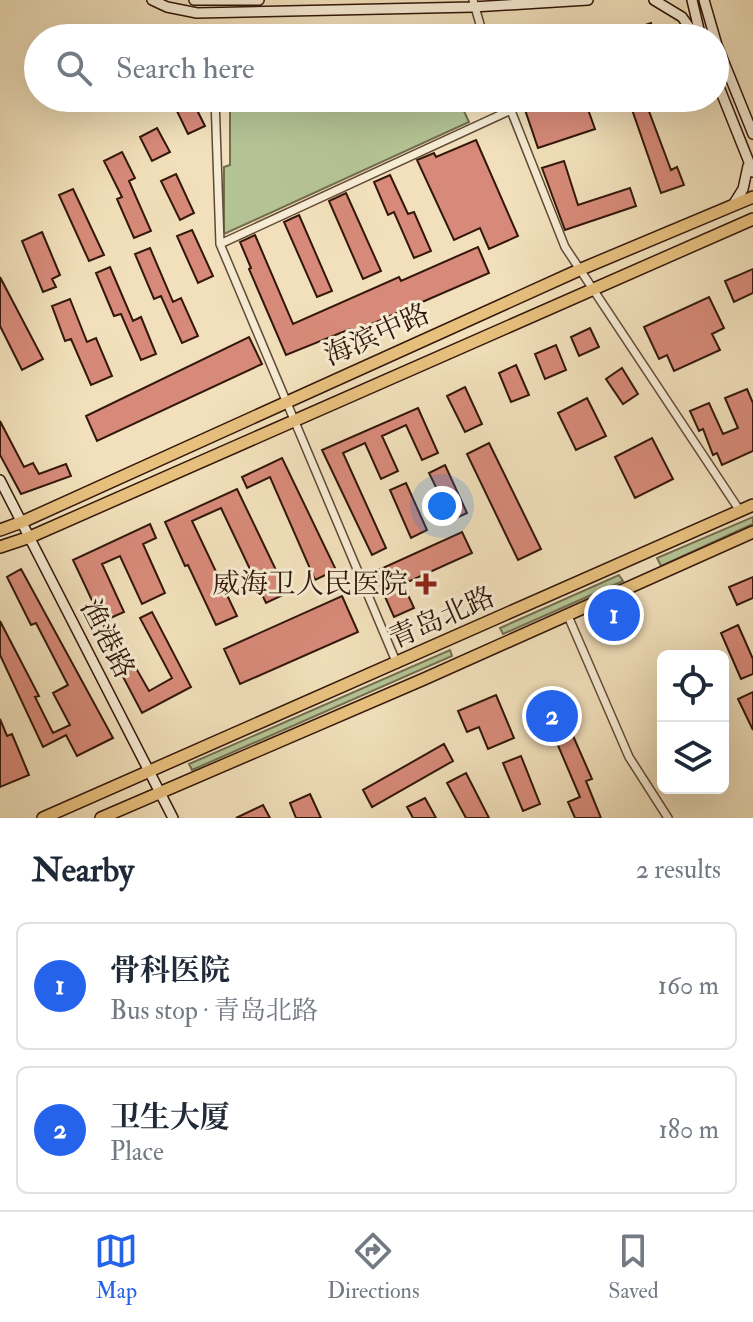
<!DOCTYPE html>
<html lang="en">
<head>
<meta charset="utf-8">
<style>
	:root { --surface:#fff; --page:#f6f6f7; --text:#1f2937; --muted:#747a83; --line:#e0e1e3; --accent:#2563eb }
	body { margin:0; font-family:"IM FELL Double Pica","Noto Serif SC",serif; background:var(--page); color:var(--text) }
	.controls { position:absolute; right:24px; bottom:24px; display:grid; overflow:hidden; border-radius:12px; box-shadow:0 8px 32px #0002 }
	.controls button { width:72px; height:72px; display:grid; place-items:center; padding:0; border:0; border-bottom:2px solid var(--line); background:var(--surface); color:var(--text); font:40px sans-serif }
	.you { position:absolute; left:442px; top:506px; width:28px; height:28px; margin:-20px; border:6px solid #fff; border-radius:50%; background:#1a73e8; box-shadow:0 0 0 12px #1a73e833 }
	.badge { display:grid; place-items:center; width:52px; height:52px; border-radius:50%; background:var(--accent); color:#fff; font-size:26px; font-weight:700 }
	.pin { position:absolute; translate:-50% -50%; border:4px solid #fff; box-shadow:0 2px 8px #0006 }
	.list { margin:0; padding:0; list-style:none }
	h2 { display:flex; justify-content:space-between; align-items:center; height:104px; margin:0; padding:0 32px; font-size:34px }
	h2 small { font-size:26px; font-weight:400; color:var(--muted) }
	.list li { display:grid; grid-template-columns:52px 1fr auto; gap:24px; align-items:center; box-sizing:border-box; height:128px; margin:0 16px 16px; padding:0 16px; border:2px solid var(--line); border-radius:12px }
	.list b { display:block; font-size:30px; white-space:nowrap }
	.list p { margin:0; font-size:26px; white-space:nowrap; color:var(--muted) }
	.list em { font-size:26px; font-style:normal; color:var(--muted) }
	.icon { flex:none; width:44px; height:44px; fill:none; stroke:currentColor; stroke-width:2; stroke-linecap:round; stroke-linejoin:round }
	.map { position:relative; flex:none; width:753px; height:818px; overflow:hidden }
	.search { position:absolute; background:var(--surface); box-shadow:0 8px 32px #0002; left:24px; right:24px; top:24px; height:88px; display:flex; align-items:center; gap:20px; box-sizing:border-box; padding:0 28px; border-radius:44px; color:var(--muted); font-size:30px }
	.sheet { height:392px; background:var(--surface) }
	nav { display:flex; justify-content:space-around; align-items:center; box-sizing:border-box; height:112px; border-top:2px solid var(--line); background:var(--surface); font-size:22px; color:var(--muted) }
	nav a { display:grid; justify-items:center; gap:4px }
	nav .on { color:var(--accent) }
	.map>svg:first-child { display:block }
	.green { fill:#b4c394; stroke:#746d4e; stroke-width:2 }
	.building { fill:#d78a79; stroke:#331709; stroke-width:2 }
	.lines { fill:none; stroke-linecap:round; stroke-linejoin:round }
	.street-casing { stroke:#624936; stroke-width:10 }
	.secondary-casing { stroke:#331709; stroke-width:12 }
	.primary-casing { stroke:#331709; stroke-width:14 }
	.street { stroke:#f6ebd3; stroke-width:7 }
	.secondary { stroke:#f6ebd3; stroke-width:9 }
	.primary { stroke:#e8c07e; stroke-width:11 }
	.poi-dot { fill:#8f2418; stroke:#f6ebd3; stroke-width:3 }
	.labels { text-anchor:middle; dominant-baseline:central; stroke-width:6; stroke-linejoin:round; paint-order:stroke }
	.street-label { font-size:28px; fill:#331709; stroke:#f6ebd3 }
	.poi-label { font-size:28px; fill:#331709; stroke:#f6ebd3; text-anchor:end }
</style>
</head>
<body>
<div class="map">
<svg width="753" height="818" viewBox="0 0 753 818">
	<rect width="100%" height="100%" fill="#f1e0bb"/>
	<filter id="stains"><feTurbulence type="fractalNoise" baseFrequency=".0025" numOctaves="4"/><feColorMatrix values="0 0 0 0 .2 0 0 0 0 .09 0 0 0 0 .02 0 0 0 .5 -.17"/></filter>
	<radialGradient id="worn" r=".72"><stop offset=".6" stop-color="#630" stop-opacity="0"/><stop offset="1" stop-color="#630" stop-opacity=".3"/></radialGradient>
	<path class="green" d="M230,98H458L469,122L224,234V167L230,165Z
		M753,517V524L661,566L657,558Z
		M619,575L623,581L503,634L500,628Z
		M450,650L452,656L192,770L189,764Z"/>
	<path class="building" d="M651,23L656,38H610V37Z
		M521,98H584L595,129L538,148Z
		M628,98H644L671,170L677,167L684,185L661,193Z
		M193,102L205,126L188,134L176,109Z
		M157,128L170,152L152,161L140,137Z
		M476,140L518,236L489,249L480,228L454,240L417,160L434,153L436,157Z
		M122,152L135,178L129,181L151,231L134,238L117,199L122,197L104,161Z
		M564,161L578,205L630,188L636,206L565,230L542,168Z
		M176,174L194,213L180,220L161,181Z
		M390,175L408,214L414,212L431,251L414,258L394,212L388,215L374,182Z
		M73,189L104,255L89,261L59,195Z
		M346,193L381,271L363,279L329,201Z
		M299,215L332,291L317,297L284,222Z
		M192,230L213,276L198,283L177,236Z
		M42,232L60,275L52,279L56,287L43,292L22,241Z
		M255,235L293,324L399,277L401,281L478,247L489,273L351,333L350,329L286,355L249,269L251,268L240,242Z
		M150,248L173,302L181,298L198,336L182,343L161,296L154,299L135,254Z
		M110,267L133,321L141,317L156,354L141,360L121,314L114,316L96,273Z
		M753,269V293L734,302L725,281Z
		M0,277L43,359L22,370L0,326Z
		M709,297L724,328L712,334L720,350L674,371L667,355L659,359L644,327Z
		M70,299L87,342L96,338L112,376L91,385L71,339L65,341L52,306Z
		M590,328L599,347L579,356L571,337Z
		M249,337L262,364L97,441L86,416Z
		M556,345L566,370L545,379L535,354Z
		M516,365L529,395L511,402L499,373Z
		M622,368L638,394L623,404L606,379Z
		M465,387L482,424L465,432L447,396Z
		M747,389L753,403V451L722,465L717,453L713,455L703,429L699,431L690,411L709,403L723,434L738,428L725,398Z
		M587,398L606,436L576,450L558,413Z
		M418,408L438,453L422,460L406,425L382,436L398,471L381,479L365,443L343,453L386,548L372,555L322,450Z
		M0,421L24,467L33,463L39,474L66,464L71,476L21,494L0,455Z
		M652,438L673,479L635,498L615,457Z
		M489,443L541,549L518,560L467,454Z
		M282,458L336,570L315,580L270,477L247,488L242,477Z
		M445,465L467,513L452,520L429,473Z
		M406,483L427,530L411,538L390,490Z
		M237,489L287,593L266,603L221,508L192,521L237,616L216,625L188,565L185,566L165,522Z
		M150,524L156,538L143,544L165,593L142,604L120,556L102,564L124,612L108,619L149,691L172,678L140,618L152,612L191,687L142,713L99,631L105,628L73,560Z
		M462,532L472,553L403,584L414,608L394,617L374,572Z
		M21,569L113,738L77,756L66,735L43,747L0,655V621L39,696L35,697L53,733L70,725L53,693L68,685L36,623L31,625L7,577Z
		M753,577V598L737,605L729,587Z
		M342,596L358,632L240,684L224,649Z
		M738,625L753,659V674L741,679L721,633Z
		M564,690L579,725L570,729L592,779L586,781L601,818H575L568,802L580,797L554,736L541,742L526,706Z
		M753,692V730L738,699Z
		M496,695L514,738L488,749L479,727L467,732L458,711Z
		M0,719L7,736L12,734L29,775L0,787Z
		M444,744L453,761L372,807L363,790Z
		M521,756L540,804L523,811L503,763Z
		M466,773L489,818H466L447,783Z
		M310,794L321,818H296L290,803Z
		M425,798L436,818H413L407,807Z
		M263,805L270,818H236Z"/>
	<g class="lines">
		<g class="street-casing">
			<path id="street" d="M473,0L484,38
				M215,98L220,244L397,664
				M506,98L565,247L740,511
				M220,244L511,110
				M568,616L629,757L668,818"/>
		</g>
		<g class="secondary-casing">
			<path id="secondary" d="M152,0L167,7L197,13L473,7L588,0
				M194,0H259
				M654,0L682,17L697,38
				M692,0L701,38
				M704,0L717,45L753,134
				M715,77L753,172
				M733,205L743,189L748,166
				M0,480L173,818"/>
		</g>
		<g class="primary-casing">
			<path id="primary" d="M0,530L22,522L579,270L753,197
				M0,547L30,537L753,219
				M43,818L753,505
				M101,818L424,679L753,532"/>
		</g>
		<use href="#street" class="street"/>
		<use href="#secondary" class="secondary"/>
		<use href="#primary" class="primary"/>
	</g>
	<path class="poi-dot" d="M422 572h8v8h8v8h-8v8h-8v-8h-8v-8h8z"/>
	<g class="labels">
		<g class="street-label">
			<text transform="translate(377 335) rotate(-24)">海滨中路</text>
			<text transform="translate(442 618) rotate(-24)">青岛北路</text>
			<text transform="translate(107 639) rotate(63)">渔港路</text>
		</g>
		<g class="poi-label">
			<text x="408" y="584">威海卫人民医院</text>
		</g>
	</g>
	<rect width="100%" height="100%" filter="url(#stains)"/>
	<rect width="100%" height="100%" fill="url(#worn)"/>
</svg>
<div class="controls">
<button><svg class="icon" aria-label="locate" viewBox="0 0 24 24"><circle cx="12" cy="12" r="6"/><path d="M12 2v4M12 18v4M2 12h4M18 12h4"/></svg></button>
<button><svg class="icon" aria-label="layers" viewBox="0 0 24 24"><path d="M12 4l9 5-9 5-9-5zM3 14l9 5 9-5"/></svg></button>
</div>
<div class="you"></div>
<div class="pin badge" style="left:614px;top:615px">1</div>
<div class="pin badge" style="left:552px;top:716px">2</div>
<div class="search"><svg class="icon" aria-label="search" viewBox="0 0 24 24"><circle cx="10" cy="10" r="6"/><path d="M15 15l6 6"/></svg>Search here</div>
</div>
<section class="sheet">
<h2>Nearby<small>2 results</small></h2>
<ul class="list">
<li><span class="badge">1</span><div><b>骨科医院</b><p>Bus stop · 青岛北路</p></div><em>160 m</em></li>
<li><span class="badge">2</span><div><b>卫生大厦</b><p>Place</p></div><em>180 m</em></li>
</ul>
</section>
<nav>
<a class="on"><svg class="icon" aria-label="map" viewBox="0 0 24 24"><path d="M3 6l6-2 6 2 6-2v14l-6 2-6-2-6 2zM9 4v14M15 6v14"/></svg>Map</a>
<a><svg class="icon" aria-label="directions" viewBox="0 0 24 24"><path d="M12 3l9 9-9 9-9-9zM9 14v-3h6M13 9l2 2-2 2"/></svg>Directions</a>
<a><svg class="icon" aria-label="saved" viewBox="0 0 24 24"><path d="M7 4h10v16l-5-4-5 4z"/></svg>Saved</a>
</nav>
</body>
</html>
